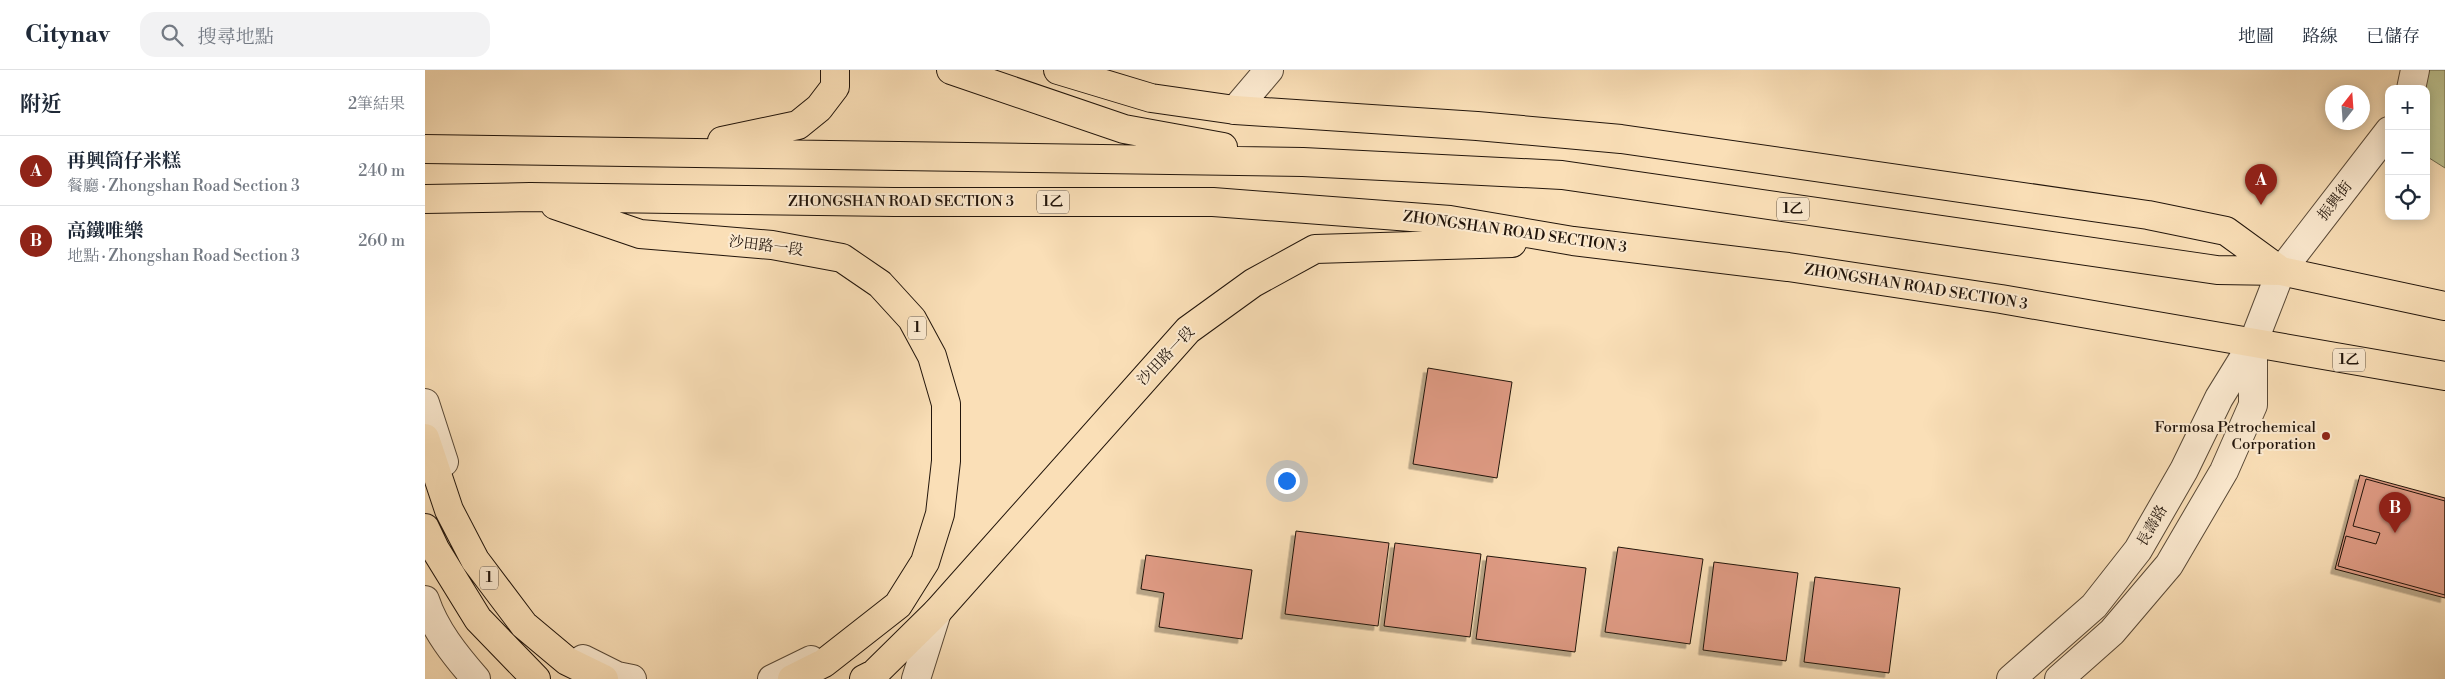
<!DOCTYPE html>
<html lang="zh-TW">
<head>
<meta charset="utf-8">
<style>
	:root { --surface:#fff; --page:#f2f2f3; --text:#1f2937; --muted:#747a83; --line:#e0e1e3; --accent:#8f2418 }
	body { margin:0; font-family:"Libre Bodoni","Noto Serif TC",serif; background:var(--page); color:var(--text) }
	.controls { position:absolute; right:15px; top:15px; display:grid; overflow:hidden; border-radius:10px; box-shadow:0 2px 12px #0003 }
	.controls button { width:45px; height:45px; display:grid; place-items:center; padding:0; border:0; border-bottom:1px solid var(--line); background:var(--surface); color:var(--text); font:25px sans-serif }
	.compass { position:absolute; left:1900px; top:15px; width:45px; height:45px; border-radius:50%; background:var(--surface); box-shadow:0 2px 12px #0003; rotate:17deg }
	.you { position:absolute; left:861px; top:410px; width:18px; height:18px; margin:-12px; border:4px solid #fff; border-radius:50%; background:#1a73e8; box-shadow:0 0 0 8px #1a73e833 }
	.badge { display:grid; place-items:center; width:32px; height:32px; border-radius:50%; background:var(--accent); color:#fff; font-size:16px; font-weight:700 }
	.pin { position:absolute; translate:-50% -41px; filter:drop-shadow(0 1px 2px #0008) }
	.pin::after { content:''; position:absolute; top:26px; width:18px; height:15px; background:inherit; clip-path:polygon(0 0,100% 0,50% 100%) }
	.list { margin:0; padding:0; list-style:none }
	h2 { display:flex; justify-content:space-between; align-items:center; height:65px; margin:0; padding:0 20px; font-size:21px }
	h2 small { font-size:16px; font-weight:400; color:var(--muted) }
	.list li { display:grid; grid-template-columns:32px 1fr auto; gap:15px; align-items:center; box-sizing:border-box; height:70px; padding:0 20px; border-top:1px solid var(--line) }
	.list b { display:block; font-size:19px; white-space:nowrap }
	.list p { margin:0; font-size:16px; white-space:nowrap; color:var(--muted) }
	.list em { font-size:16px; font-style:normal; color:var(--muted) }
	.icon { flex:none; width:28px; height:28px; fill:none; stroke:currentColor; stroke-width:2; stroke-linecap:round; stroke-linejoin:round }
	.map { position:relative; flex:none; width:2020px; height:609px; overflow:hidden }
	header { display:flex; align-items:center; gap:30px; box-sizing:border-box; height:70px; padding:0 25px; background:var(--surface); border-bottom:1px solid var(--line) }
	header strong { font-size:24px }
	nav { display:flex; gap:28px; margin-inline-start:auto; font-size:18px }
	.search { width:350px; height:45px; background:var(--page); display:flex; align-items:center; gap:12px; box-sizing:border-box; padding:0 18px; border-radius:15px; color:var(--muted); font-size:19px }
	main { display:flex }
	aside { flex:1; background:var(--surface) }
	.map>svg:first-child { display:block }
	.green { fill:#bcc290; stroke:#6f6c4e }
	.building { fill:#de9a83; stroke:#22150b; filter:url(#shadow) }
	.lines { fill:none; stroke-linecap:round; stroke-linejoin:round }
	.minor-casing { stroke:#584836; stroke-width:30 }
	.major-casing { stroke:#22150b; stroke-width:30 }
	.minor { stroke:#fcead0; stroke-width:28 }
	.major { stroke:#fadfb7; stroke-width:28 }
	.poi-dot { fill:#8f2418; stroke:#fcead0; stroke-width:2 }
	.labels { text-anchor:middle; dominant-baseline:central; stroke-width:4; stroke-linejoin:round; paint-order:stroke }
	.shield { fill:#fcead0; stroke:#635546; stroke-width:1 }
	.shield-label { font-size:14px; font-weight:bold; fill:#22150b }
	.street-label { font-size:15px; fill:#22150b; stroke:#fcead0 }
	.poi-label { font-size:15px; fill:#22150b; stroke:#fcead0; text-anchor:end }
</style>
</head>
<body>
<header>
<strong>Citynav</strong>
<div class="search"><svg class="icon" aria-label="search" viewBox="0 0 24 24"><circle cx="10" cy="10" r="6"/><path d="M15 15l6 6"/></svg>搜尋地點</div>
<nav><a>地圖</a><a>路線</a><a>已儲存</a></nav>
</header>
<main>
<aside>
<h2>附近<small>2筆結果</small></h2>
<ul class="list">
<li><span class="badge">A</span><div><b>再興筒仔米糕</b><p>餐廳 · Zhongshan Road Section 3</p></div><em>240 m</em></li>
<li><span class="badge">B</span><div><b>高鐵唯樂</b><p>地點 · Zhongshan Road Section 3</p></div><em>260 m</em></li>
</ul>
</aside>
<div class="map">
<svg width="2020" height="609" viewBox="0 0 2020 609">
	<defs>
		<filter id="shadow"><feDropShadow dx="-4.5" dy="4.5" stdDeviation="0" flood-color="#0004"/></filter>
	</defs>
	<rect width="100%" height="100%" fill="#fadfb7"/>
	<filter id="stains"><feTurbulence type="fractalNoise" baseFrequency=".004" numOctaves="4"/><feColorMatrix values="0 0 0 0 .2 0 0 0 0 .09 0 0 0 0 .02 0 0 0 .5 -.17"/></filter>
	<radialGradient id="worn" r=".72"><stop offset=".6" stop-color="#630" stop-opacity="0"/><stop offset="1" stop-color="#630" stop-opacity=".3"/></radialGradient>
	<path class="green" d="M1990,0H2020V98L2001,86V19H1984Z"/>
	<path class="building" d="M1003,298L1087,312L1072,408L988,394Z
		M1935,405L2020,428V528L1910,499Z
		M1941,409L2020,431V525L1913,496L1921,466L1951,474L1955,463L1928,456Z
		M871,461L964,473L953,556L860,544Z
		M970,473L1056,484L1045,567L959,556Z
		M1193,477L1278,489L1265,574L1180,562Z
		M721,485L827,500L817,569L734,557L739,523L716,519Z
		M1062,486L1161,498L1150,582L1051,569Z
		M1289,492L1373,503L1361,591L1278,580Z
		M1390,507L1475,518L1464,603L1379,592Z"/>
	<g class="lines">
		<g class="minor-casing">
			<path id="minor" d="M1986,19L1990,0
				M810,40L844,0
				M0,333L19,392
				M0,530C10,560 30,585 51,609
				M158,589L192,606L207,609
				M347,609L386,590
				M491,609L512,542
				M1586,609L1669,536L1713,480L1759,400L1794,328L1828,273L1856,201L1964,61
				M1634,609L1687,562L1744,495L1799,401L1828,335V273"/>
		</g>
		<g class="major-casing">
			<path id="major" d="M526,0L699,59L798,77
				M633,0L726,28L810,40L1052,56L1196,69L1723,145L1801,161L1856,201
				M297,71L373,55L394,38L410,17V0
				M0,79L878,92L1137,105L1792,200L1856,201L2020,236
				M0,129L105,127L469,132H788L1025,150L1148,171L1363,197L1576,229L2020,306
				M130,135L215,164L347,175L417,188L455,214L487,249L507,286L521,334V391L515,444L500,492L473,535L399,593L367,609
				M0,368L24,440L50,490L99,555L142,591L179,609
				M0,458L10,479L53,549L111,609
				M439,609L449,604L512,542L763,260L828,213L890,179L1087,173"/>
		</g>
		<use href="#minor" class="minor"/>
		<use href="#major" class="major"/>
	</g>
	<circle class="poi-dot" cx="1901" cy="366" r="5"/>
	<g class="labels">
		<g class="shield">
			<rect x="612" y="120.5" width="32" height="23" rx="4"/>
			<rect x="1352" y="127.5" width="32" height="23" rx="4"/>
			<rect x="483" y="246.5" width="18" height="23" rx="4"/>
			<rect x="1908" y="278.5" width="32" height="23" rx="4"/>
			<rect x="55" y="496.5" width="18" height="23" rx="4"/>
		</g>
		<g class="shield-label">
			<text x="628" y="132">1乙</text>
			<text x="1368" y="139">1乙</text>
			<text x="492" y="258">1</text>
			<text x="1924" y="290">1乙</text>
			<text x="64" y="508">1</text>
		</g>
		<g class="street-label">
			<text x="476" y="131">ZHONGSHAN ROAD SECTION 3</text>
			<text transform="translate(1910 131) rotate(-52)">振興街</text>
			<text transform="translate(1090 162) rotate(8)">ZHONGSHAN ROAD SECTION 3</text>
			<text transform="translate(341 176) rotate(7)">沙田路一段</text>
			<text transform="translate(1491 217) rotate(9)">ZHONGSHAN ROAD SECTION 3</text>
			<text transform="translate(741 286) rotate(-46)">沙田路一段</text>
			<text transform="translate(1727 456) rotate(-60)">長壽路</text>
		</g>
		<g class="poi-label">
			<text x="1891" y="357">Formosa Petrochemical<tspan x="1891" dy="17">Corporation</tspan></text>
		</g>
	</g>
	<rect width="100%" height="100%" filter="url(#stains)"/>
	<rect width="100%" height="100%" fill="url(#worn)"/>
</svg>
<div class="controls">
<button>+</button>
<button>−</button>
<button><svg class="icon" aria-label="locate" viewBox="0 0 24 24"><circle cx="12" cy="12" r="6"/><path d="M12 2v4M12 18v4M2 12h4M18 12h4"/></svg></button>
</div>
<svg class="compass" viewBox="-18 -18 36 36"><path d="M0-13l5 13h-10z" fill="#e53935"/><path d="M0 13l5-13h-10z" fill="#747a83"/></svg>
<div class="you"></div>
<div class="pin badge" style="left:1836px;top:135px">A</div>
<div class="pin badge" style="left:1970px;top:463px">B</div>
</div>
</main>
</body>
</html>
